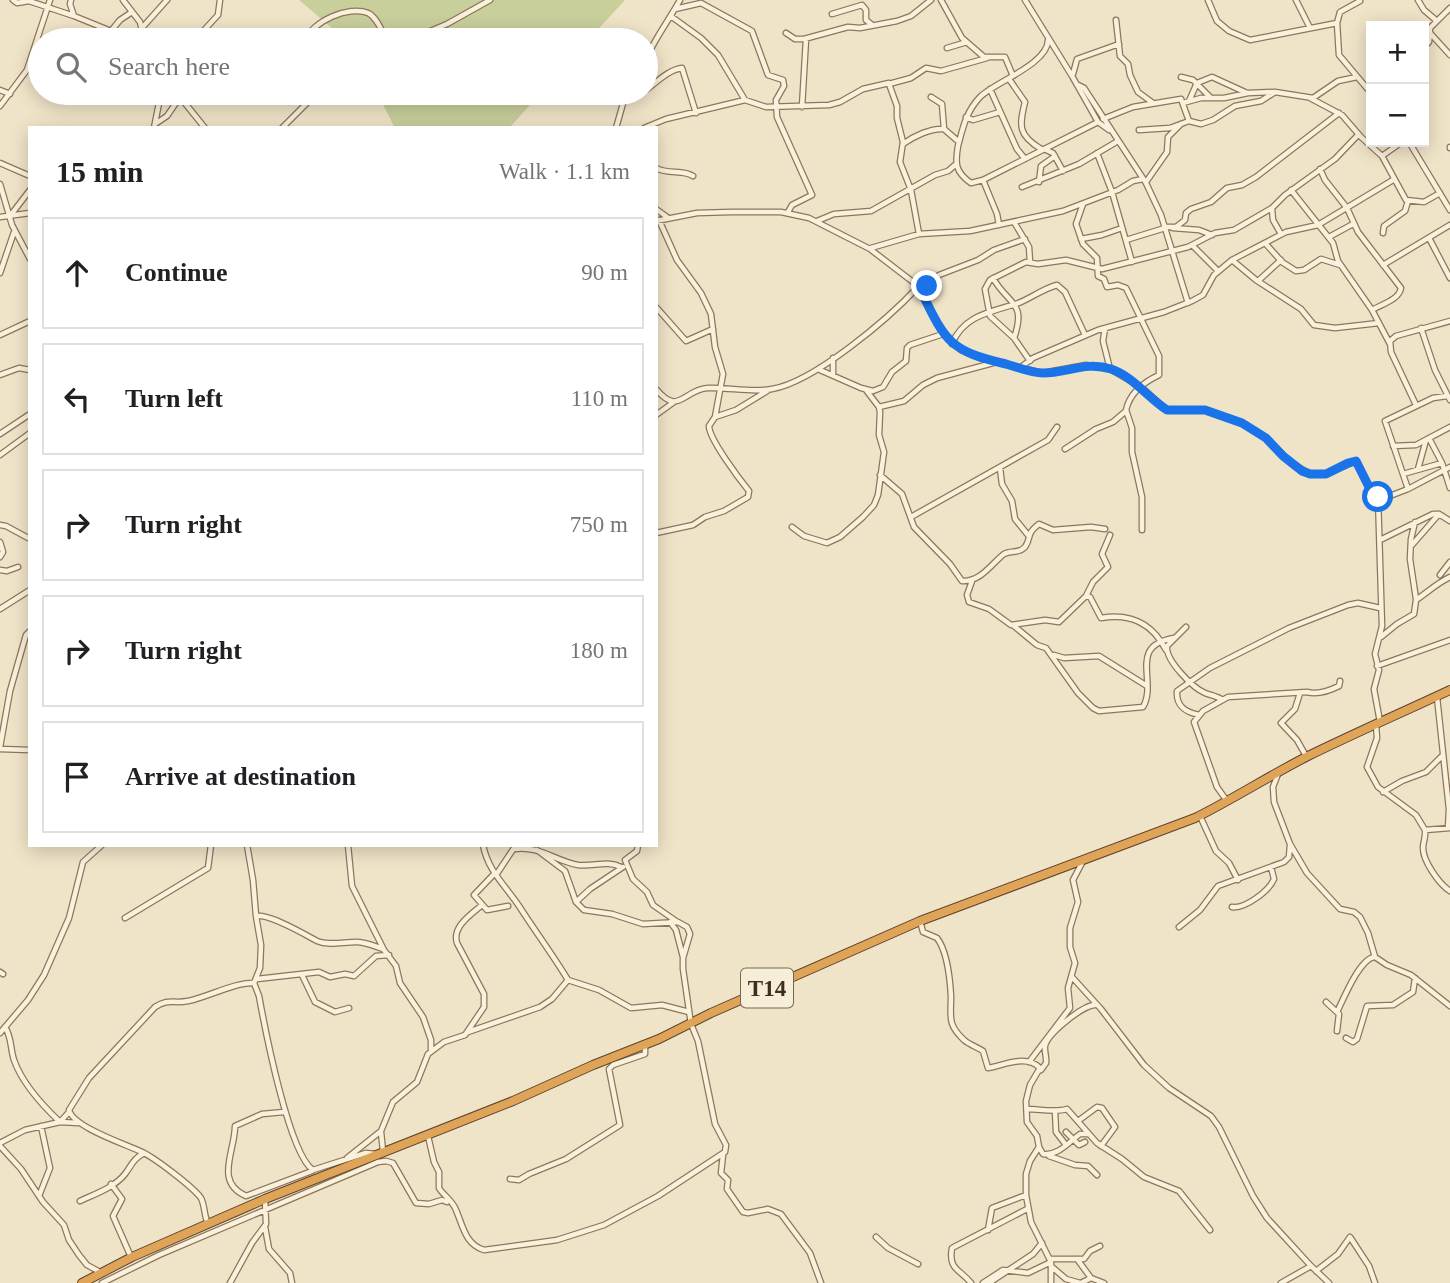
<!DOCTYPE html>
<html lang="en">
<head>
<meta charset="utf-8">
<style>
	:root { --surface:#fff; --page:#f6f6f6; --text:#202124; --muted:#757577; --line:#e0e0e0 }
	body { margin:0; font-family:Georgia,serif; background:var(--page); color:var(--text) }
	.controls { position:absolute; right:21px; top:21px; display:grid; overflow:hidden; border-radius:0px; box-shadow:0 4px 18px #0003 }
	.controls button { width:63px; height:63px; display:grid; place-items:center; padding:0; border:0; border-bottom:2px solid var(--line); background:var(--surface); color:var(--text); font:35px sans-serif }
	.stop { position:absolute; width:21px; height:21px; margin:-16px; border:5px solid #1a73e8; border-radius:50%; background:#fff }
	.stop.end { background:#1a73e8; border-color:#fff; box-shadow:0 2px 7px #0008 }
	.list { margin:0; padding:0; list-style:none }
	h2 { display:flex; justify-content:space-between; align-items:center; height:91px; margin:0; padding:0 28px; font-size:30px }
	h2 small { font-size:23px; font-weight:400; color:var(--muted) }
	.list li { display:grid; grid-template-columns:46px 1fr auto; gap:21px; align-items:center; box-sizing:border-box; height:112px; margin:0 14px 14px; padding:0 14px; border:2px solid var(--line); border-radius:0px }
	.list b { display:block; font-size:26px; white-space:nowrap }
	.list em { font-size:23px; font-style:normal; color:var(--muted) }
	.icon { flex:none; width:38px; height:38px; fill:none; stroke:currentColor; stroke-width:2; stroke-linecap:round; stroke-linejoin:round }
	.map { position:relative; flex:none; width:1450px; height:1283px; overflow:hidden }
	.search { position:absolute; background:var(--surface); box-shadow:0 4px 18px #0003; left:28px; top:28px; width:630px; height:77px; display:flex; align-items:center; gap:18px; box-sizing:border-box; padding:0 24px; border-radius:38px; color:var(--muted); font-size:26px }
	.panel { position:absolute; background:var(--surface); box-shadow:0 4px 18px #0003; left:28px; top:126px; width:630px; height:721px; border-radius:0px }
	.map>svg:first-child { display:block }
	.green { fill:#c9cf9b }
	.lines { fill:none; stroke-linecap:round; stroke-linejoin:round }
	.minor-casing { stroke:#8d765c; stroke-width:7 }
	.highway-casing { stroke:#5b4430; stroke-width:10 }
	.minor { stroke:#faf1dc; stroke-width:4.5 }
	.highway { stroke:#e0a458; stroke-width:8 }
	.route { stroke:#1a73e8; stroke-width:9 }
	.labels { text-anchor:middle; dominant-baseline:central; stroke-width:6; stroke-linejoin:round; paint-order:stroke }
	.shield { fill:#f7eed8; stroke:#756857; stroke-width:2 }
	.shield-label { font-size:23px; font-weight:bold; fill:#3d2e20 }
</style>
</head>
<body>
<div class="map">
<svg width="1450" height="1283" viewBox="0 0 1450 1283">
	<rect width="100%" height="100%" fill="#f0e4c8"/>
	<path class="green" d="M299,0H625L588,40H346Z
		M377,93H541L509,128H395Z"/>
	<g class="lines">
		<g class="minor-casing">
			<path id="minor" d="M13,0L17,3L29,1L74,16L111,31L121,40
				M71,0L70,4L74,16
				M123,0L140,22L142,31L151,40
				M941,0L962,38L984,57H1005L1013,76
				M1025,0L1072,76L1098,122L1109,130
				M1208,0L1217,21L1229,31L1250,40L1337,23L1339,55L1371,93
				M1296,0L1310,28
				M1418,0L1424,10L1437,21
				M675,9L701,3L752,31L768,75L783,80L784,86L776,100L777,117L812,195L792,205L788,212
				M832,14L862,5L866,10V20L871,24
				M672,17L701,38L718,55L745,100
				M1116,20L1120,56L1128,64L1130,75L1138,92L1153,103
				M1337,23L1340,12L1360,1
				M141,29L167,0
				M111,31L120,20L132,12
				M786,33L795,39H804L848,27L860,28L897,21L911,16L931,0
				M1430,33L1450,55
				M195,40L218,15L220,0
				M306,40C311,22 349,5 368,13C377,17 382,32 387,40
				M409,40L447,24L490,0
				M1048,40C1048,64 995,82 980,97C966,112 963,127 958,146C955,163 955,172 971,183L983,180L1098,122
				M1424,47L1429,42L1430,28L1450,8
				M947,48L967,42
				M646,59C655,38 669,20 680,0
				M1073,74L1077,59L1119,44
				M1181,77L1193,80L1210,97
				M1009,79L1025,102C1019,126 1018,135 1041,149
				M1078,85L1084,88L1146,183L1161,215L1188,303
				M990,89L1017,149L1025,159
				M0,90L10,94
				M646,90C657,82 668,70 682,68L696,113
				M203,93H220
				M180,97L205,128
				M931,97L942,104L944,129L959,142
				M1310,98L1342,115L1361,137L1382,156L1406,200L1424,202L1440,193
				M182,99L193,100L210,93
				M1189,101L1197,83L1212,77L1247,93
				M1183,103L1201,98H1224L1248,93L1275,92
				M0,106L27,70L50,0
				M802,107L806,39
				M966,117L973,120L1000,112
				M1103,119L1133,107L1181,99L1189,121L1201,124L1213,120L1235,106L1261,101L1275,92L1313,98L1338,81L1357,77
				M155,124L167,116L180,97L179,93
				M154,128L161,93
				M282,128L317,93
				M616,128L626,93
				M644,128L666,119L745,100L766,107L829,105L840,102L863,89L889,83
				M1139,130L1170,128L1189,121
				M1409,142L1450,210
				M903,144C914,136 931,128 944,129
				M1450,147V148
				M1044,149L1053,153L1063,171
				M1097,153L1112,192L1132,262
				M1382,156L1402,142
				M0,163L30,176
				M656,168C669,175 682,169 693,176
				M1320,169L1325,180L1347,208L1358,232L1401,288C1399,300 1382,304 1372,310
				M983,180L997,214L999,225
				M1039,182L1041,166L1055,156
				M1146,182L1167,152L1168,137L1181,124
				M0,184L12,225L30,259
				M1022,187L1079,164L1118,141
				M1291,190L1333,243L1338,261L1372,310L1390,344
				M1083,204L1076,224L1083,244L1097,258L1098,276L1104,279L1107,287L1118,285L1126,288L1159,356V375C1144,382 1130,392 1126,410L1132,428V452L1142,497V530
				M656,209L667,217
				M1272,209L1273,220L1281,234
				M10,216L30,190
				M0,217L30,213
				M659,220L677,260L701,293L711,314L715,347L723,374L715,417
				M656,221L697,213L731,212H781L809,218L870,249L913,282L922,293L943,334L961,350L980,358L1042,373L1086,365L1110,369L1141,387L1167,410H1205L1242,423L1266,438L1290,462L1310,474H1326L1356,461L1370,489L1382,499L1408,489L1450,467
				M817,221L834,214L871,211L935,175L948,171L955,165
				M1014,222L1029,247L1030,262
				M1165,227H1176L1185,220L1186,213L1191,209L1211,202L1227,188L1242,185L1256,177L1339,113
				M1173,228L1199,230L1212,235
				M1383,233L1384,226L1405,211L1408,201
				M919,234L911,190L900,162L903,142L897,118V106L889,84L911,78L926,68L941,71L987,58
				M1329,237L1353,224
				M1429,238L1450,278
				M1081,239L1102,235L1122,228
				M1126,240L1165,228
				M1265,243L1282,262L1296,271L1304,270L1321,259L1340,265
				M1193,246L1218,271
				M871,248L919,234L970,231L1063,211L1118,190L1133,181L1143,179
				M1232,260L1256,280L1301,309L1314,325L1335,328L1379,323
				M1383,265L1450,225
				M0,273L14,232
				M993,278C1008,305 1027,301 1014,338
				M1258,281L1281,260
				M922,293L939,275L978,260L994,250L1025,239
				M656,307L686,341L713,329
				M1105,328L1103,341L1110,369
				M1421,328L1435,370L1450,400
				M0,335L30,321
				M952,344C963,316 990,312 1016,304C1030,299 1042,289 1057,285L1065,292L1085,335
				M1030,361L1014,338L990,316L985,289L990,280L1026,262L1038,264L1066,260L1102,269L1188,247L1215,233L1234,230L1272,208L1285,195L1335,159L1358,135
				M1021,367L1033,358L1098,330L1164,312L1192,301L1203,295L1214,275L1232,260L1286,232L1318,225L1393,180
				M820,370L861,388L873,391L883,387L892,372L906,361L907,348L910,345L943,334
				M0,375L19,368L30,370
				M833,375V358
				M656,389C679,417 684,389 708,388C728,387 753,393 772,389C814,382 888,319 917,288
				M1416,405L1391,352L1390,341L1396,336L1450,321
				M879,407L904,401L923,385L937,378L993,363
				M656,415L674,402
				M0,434L30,414
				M1429,438L1442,463L1450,488
				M1393,446L1416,445L1450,427
				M1065,449L1096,429L1113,422L1126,411
				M0,455L30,433
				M1000,468L1002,484L1012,501L1015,519L1028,535
				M1418,469L1426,440
				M1403,474L1442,463
				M880,475L902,494L914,527L950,564L962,581C981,582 991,564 1004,554C1011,550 1019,554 1025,547C1032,537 1025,535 1039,524L1053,530L1091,527L1105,529
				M1408,489L1385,421L1433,398L1447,396
				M1378,497L1382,626L1375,654L1379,670L1374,689L1380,722
				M911,517L1048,440L1057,427
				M1415,522L1411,539L1410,559L1416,599
				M0,525L6,526L30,539
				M792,527L804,536L827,543L840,537L863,517L874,505L878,495L884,452L879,435L880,412L879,407L866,390
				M656,533L693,525L705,517L724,511L748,497L749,491C740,480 709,439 709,426L715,417L736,410L767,391
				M1380,540L1433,514H1439L1450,521
				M0,542L3,552L0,557
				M1412,545L1439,514
				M0,570L7,571L18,567
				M1440,575L1450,562
				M972,581L967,595L969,602L989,609L1011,625L1045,620L1059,622L1086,596L1093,582L1108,567L1102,554L1110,535
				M1086,596L1090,597L1101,618C1131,613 1152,623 1166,650
				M0,609L30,590
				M1014,626L1037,645L1046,648L1078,693L1093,708L1099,711L1143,707C1158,681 1127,646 1174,638
				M1186,627L1167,646C1165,660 1193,688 1205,693C1210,695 1216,696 1221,699
				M1381,637L1397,624L1414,614L1416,600C1428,592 1437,583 1450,577
				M1054,655L1064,658L1099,656L1147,686
				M1377,666L1450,640
				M1300,693L1295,709L1281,723L1297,740L1306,756
				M1437,697L1449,809L1448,828
				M1199,715C1185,712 1176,706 1177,691L1210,668L1289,628L1348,605L1358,603L1380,608
				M1376,725L1377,738L1367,767L1378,787L1416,815L1425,830L1450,828
				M0,747L10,691L26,635L30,631
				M0,749L30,750
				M1278,774L1273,787L1274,802L1290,844L1307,873L1340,909L1354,912L1360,917L1368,933L1375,957L1387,965L1411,975L1450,1006
				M1383,792L1402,781L1426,772L1442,756
				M1227,801L1217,787L1194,722L1203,711L1228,697L1307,692C1318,695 1329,691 1339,686L1340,681
				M1200,816L1216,851L1229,863L1238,880
				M1425,830C1426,837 1423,842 1423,848C1423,861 1439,884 1450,891
				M247,845L253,880L256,916L261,945L260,968L254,983L259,996C265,1029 289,1154 313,1170L366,1153L376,1154
				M348,845L352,886L384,950L396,966L400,983L423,1017L431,1040V1050
				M483,845C488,871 505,885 519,906C535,931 553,955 568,980L599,990L631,1008L662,1005L689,1012
				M638,845L637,851L625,860L633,879L647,892L653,905L676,921
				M514,849C539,845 555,861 578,865C593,867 607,860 621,867
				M495,873L474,895L487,910L508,906
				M496,875L516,845
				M576,902L590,889L623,867
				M1232,907C1245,909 1269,891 1274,879L1271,867
				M256,916C270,914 304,934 317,941C329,946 343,942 356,942C366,942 374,946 383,949
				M125,918L208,868L211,845
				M920,921L923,932L937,938C947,951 950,979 951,996C951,1017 947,1024 964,1040C970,1045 977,1047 983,1051L988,1068C1005,1065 1026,1054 1040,1068L1030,1085L1026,1101L1027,1122L1037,1136L1039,1147L1030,1161L1026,1174V1195L1031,1222L1051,1262V1283
				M670,922L676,930L683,957
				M1179,927L1200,910L1218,886L1284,862L1289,857L1290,845
				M0,972L3,974
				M302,975L315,1002L335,1012L349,1008
				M1072,977L1101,1009L1144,1065L1169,1088L1211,1116L1219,1127L1253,1196L1267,1218L1311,1266L1329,1283
				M257,979L319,972L330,977L345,974L354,976L376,956L389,955
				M1326,1002L1339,1014L1337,1031
				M1337,1012C1344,998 1359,960 1374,957
				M5,1027C12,1038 10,1048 14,1060C22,1083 42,1105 60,1122L79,1123
				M468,1032L540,1007L552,999L568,980
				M0,1033L28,1000L44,975L69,918L83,862L102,845
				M1346,1038L1353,1042L1357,1039L1367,1006L1393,1005L1413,992L1415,978
				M1029,1062L1070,1008L1068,988L1075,963L1070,947V928L1078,902L1073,880L1083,861
				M1041,1070L1046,1063C1047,1058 1044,1051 1045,1046C1047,1034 1083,1005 1095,1005
				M1027,1109C1040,1109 1054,1113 1067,1109L1097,1143L1122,1159L1144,1177L1179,1191L1210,1230
				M1055,1111L1056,1132L1066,1145
				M284,1112L262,1114L235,1126C235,1152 214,1182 246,1196L312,1171
				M1078,1121L1097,1107L1102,1108L1115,1127L1101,1146
				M381,1132L383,1151
				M1066,1132L1079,1145L1085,1142
				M428,1136L434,1162L439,1172V1188C443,1195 453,1201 456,1210C463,1226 465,1244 484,1250L557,1240L604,1225L658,1196L725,1152L726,1145L715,1124L698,1041L691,1024L683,969V958L690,934L687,927L678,922L643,924L612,914L584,910L576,902L565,871L537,850
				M0,1143L25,1130L60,1122L69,1112
				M0,1146L21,1169L43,1202L64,1225L69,1240L79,1255L87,1265L100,1272
				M1039,1147L1043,1154C1058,1156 1069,1142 1080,1134H1088
				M723,1155L721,1173L728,1180L727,1189L743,1212L748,1213L768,1209L781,1214L810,1253L821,1283
				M1049,1156L1075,1165L1088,1166L1097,1175
				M347,1158L381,1131L393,1102L417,1082L428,1054L444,1042L465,1035L484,1007V994L457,943C452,927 470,915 482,905
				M510,1179L519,1180L529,1174L566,1159L620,1125L609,1069L613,1065L645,1054V1045
				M111,1184L122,1199L113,1216L131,1257
				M39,1196L50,1168L41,1126
				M80,1201C95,1194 115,1187 125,1174C132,1165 132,1160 144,1153
				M208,1224C204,1216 205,1206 201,1198C193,1187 155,1158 142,1152C125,1144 73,1127 69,1110L89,1078L155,1007C169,998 173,1004 188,1001C208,997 235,982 254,983
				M265,1227L269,1249L290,1273L292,1283
				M988,1230L992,1208L1026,1195
				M876,1237L888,1248L918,1264
				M1051,1259H1084L1090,1251L1100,1246
				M1077,1259L1091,1278
				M1052,1267L1066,1279L1080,1283
				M1316,1271L1338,1254L1350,1237L1369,1266L1375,1283
				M102,1283L159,1255L378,1162L386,1161L393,1163L416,1203L429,1204L442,1200L447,1202
				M230,1283L252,1243L266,1224L265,1199
				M971,1283C960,1269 948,1270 952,1248L1027,1209
				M983,1283L1003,1270L1028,1273L1051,1262
				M989,1283L1033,1254L1042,1243
				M1081,1283L1091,1278L1104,1283
				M1281,1283L1311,1266"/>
		</g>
		<g class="highway-casing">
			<path id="highway" d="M82,1283L132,1257L265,1199L513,1101L593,1065L659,1039L711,1013L920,921L1195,818C1233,799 1269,776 1308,756C1355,733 1403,712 1450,690"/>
		</g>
		<use href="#minor" class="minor"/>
		<use href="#highway" class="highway"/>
	</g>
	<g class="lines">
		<path class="route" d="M927,286L922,293C946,343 951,351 1006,364C1017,367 1031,373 1043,373C1067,373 1086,361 1111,369C1134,377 1148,398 1167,410H1205L1242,423L1266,438L1283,456L1302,471L1310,474H1326L1348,463L1356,461L1370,489L1378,497"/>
	</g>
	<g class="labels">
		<rect class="shield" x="741" y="968.5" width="52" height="39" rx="5"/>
		<g class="shield-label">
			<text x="767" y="988">T14</text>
		</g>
	</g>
</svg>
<div class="controls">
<button>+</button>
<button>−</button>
</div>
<div class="stop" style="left:1378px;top:497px"></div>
<div class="stop end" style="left:927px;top:286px"></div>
<div class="search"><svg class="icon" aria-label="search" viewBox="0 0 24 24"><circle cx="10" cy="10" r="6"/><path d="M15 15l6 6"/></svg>Search here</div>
<section class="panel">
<h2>15 min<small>Walk · 1.1 km</small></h2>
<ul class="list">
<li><svg class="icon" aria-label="ahead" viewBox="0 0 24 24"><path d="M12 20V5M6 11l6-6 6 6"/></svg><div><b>Continue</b></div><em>90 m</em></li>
<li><svg class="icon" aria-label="left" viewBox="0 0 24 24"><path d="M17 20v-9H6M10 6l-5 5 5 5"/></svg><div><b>Turn left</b></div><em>110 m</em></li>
<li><svg class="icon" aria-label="right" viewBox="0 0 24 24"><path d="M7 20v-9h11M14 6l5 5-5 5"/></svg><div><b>Turn right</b></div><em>750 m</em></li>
<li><svg class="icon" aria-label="right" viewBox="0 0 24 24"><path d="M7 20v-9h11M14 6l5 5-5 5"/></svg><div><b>Turn right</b></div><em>180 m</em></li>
<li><svg class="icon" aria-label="arrive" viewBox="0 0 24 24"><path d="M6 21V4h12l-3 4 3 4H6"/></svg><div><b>Arrive at destination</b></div></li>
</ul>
</section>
</div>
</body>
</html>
